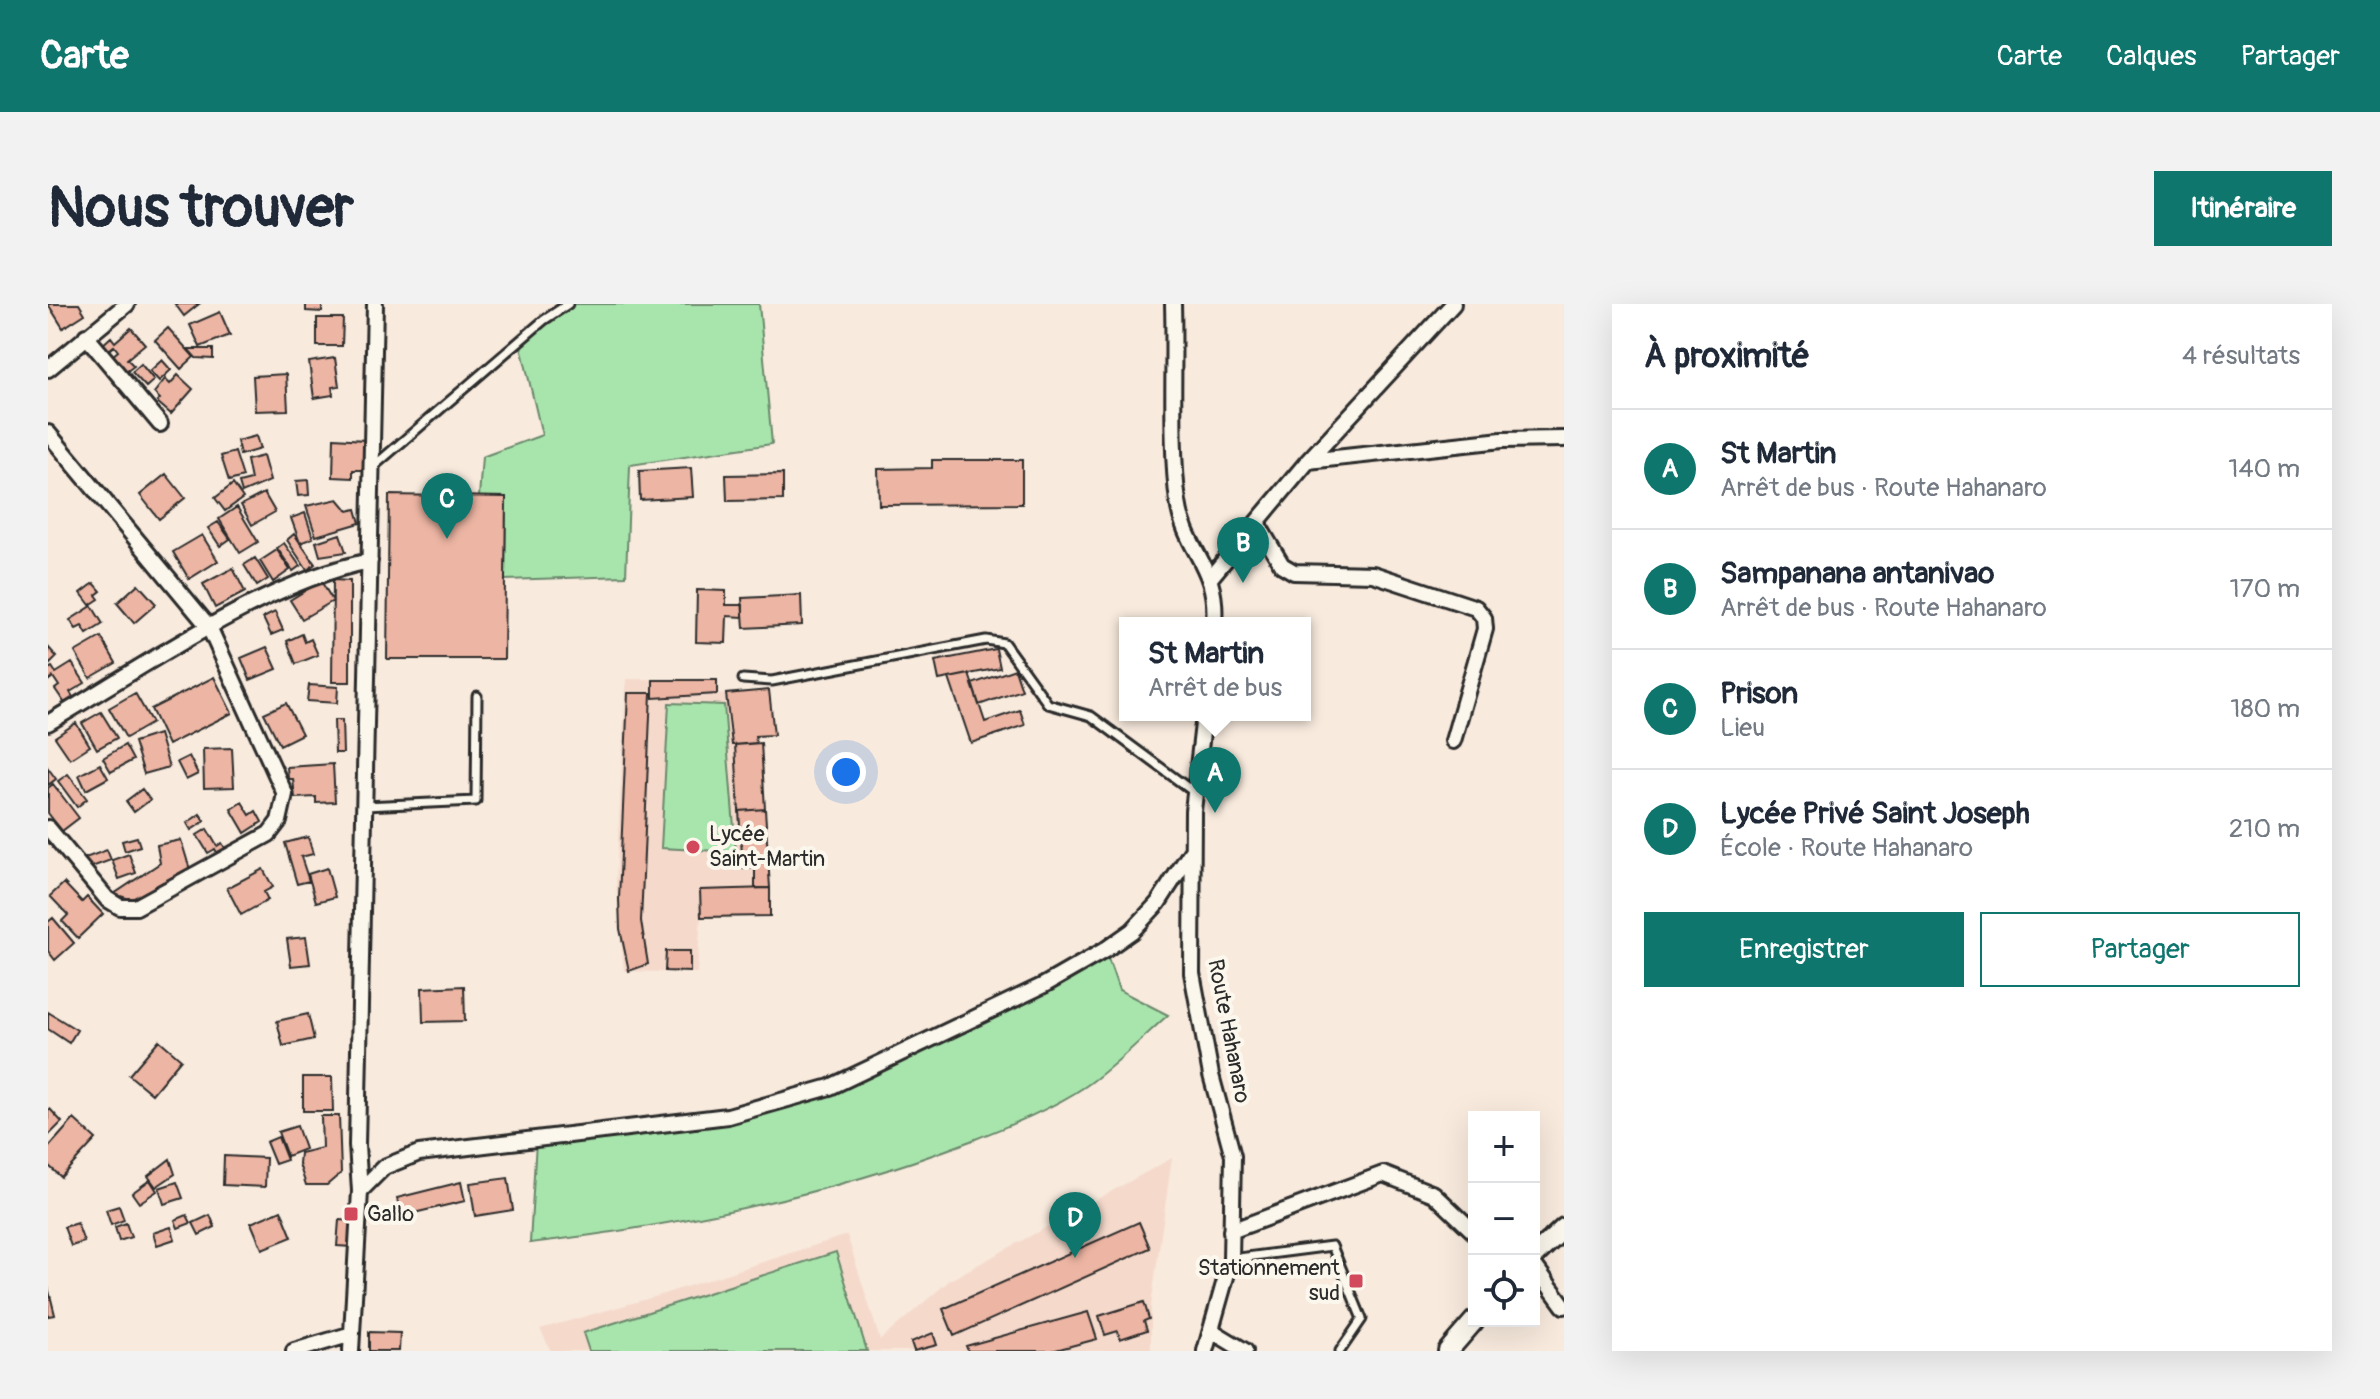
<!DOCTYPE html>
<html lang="fr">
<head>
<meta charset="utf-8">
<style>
	:root { --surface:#fff; --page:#f2f2f3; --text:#1f2937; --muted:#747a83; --line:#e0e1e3; --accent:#0f766e }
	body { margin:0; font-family:Pangolin,sans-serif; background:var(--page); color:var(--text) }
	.controls { position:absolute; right:24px; bottom:24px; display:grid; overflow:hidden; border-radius:0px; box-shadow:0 8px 32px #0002 }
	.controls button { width:72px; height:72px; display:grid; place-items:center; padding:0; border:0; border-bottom:2px solid var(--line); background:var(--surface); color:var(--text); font:40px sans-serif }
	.you { position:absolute; left:798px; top:468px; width:28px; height:28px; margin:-20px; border:6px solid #fff; border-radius:50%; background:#1a73e8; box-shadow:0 0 0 12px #1a73e833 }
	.badge { display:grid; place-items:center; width:52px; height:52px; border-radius:50%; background:var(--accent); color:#fff; font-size:26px; font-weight:700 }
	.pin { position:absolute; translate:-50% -66px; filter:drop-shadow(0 2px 4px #0008) }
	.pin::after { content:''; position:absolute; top:42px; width:28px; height:24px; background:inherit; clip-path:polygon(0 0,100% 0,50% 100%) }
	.popup { position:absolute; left:1071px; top:313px; width:192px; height:104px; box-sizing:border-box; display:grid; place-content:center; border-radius:0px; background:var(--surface); filter:drop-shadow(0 2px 6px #0005); font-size:26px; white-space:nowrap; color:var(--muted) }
	.popup b { font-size:30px; color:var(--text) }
	.popup::after { content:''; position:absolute; left:50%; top:100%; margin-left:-16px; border:16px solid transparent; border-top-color:var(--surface) }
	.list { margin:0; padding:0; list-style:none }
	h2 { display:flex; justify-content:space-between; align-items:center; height:104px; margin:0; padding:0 32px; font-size:34px }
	h2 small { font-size:26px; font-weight:400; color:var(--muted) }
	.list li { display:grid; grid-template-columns:52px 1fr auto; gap:24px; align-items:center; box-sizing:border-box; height:120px; padding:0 32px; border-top:2px solid var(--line) }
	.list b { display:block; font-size:30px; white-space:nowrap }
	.list p { margin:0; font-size:26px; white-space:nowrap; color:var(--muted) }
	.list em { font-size:26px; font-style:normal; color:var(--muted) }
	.actions { display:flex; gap:16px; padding:24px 32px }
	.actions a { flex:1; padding:18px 0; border:2px solid var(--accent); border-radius:0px; text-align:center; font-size:28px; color:var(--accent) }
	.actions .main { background:var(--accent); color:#fff }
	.icon { flex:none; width:44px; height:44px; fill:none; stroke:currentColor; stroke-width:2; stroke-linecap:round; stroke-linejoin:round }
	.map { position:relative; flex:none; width:1516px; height:1047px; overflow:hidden; border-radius:0px }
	header { display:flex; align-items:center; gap:48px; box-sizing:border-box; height:112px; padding:0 40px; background:var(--accent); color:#fff }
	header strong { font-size:38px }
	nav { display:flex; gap:44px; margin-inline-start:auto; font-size:28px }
	.intro { display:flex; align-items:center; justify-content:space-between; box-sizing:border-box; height:192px; padding:0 48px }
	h1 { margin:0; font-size:56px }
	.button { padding:20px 36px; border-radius:0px; background:var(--accent); color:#fff; font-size:28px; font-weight:700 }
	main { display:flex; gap:48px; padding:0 48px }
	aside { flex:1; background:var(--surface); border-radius:0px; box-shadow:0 8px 32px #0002 }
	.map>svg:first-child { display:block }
	.built { fill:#f5dacc }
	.green { fill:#a8e5ac; stroke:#6a886c; stroke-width:2 }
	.building { fill:#edb5a3; stroke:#2b2b2b; stroke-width:2 }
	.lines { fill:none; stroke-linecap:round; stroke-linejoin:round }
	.service-casing { stroke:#2b2b2b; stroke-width:13 }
	.minor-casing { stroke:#2b2b2b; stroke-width:20 }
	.secondary-casing { stroke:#2b2b2b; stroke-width:24 }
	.service { stroke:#fbf7ec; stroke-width:7 }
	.minor { stroke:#fbf7ec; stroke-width:14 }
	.secondary { stroke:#fbf7ec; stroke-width:18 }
	.poi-dot { fill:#d1495b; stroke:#fbf7ec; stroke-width:3 }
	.labels { text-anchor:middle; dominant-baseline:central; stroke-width:8; stroke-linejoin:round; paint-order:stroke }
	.poi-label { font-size:22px; fill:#2b2b2b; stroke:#fbf7ec; text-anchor:start }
	.street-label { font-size:22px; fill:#2b2b2b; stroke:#fbf7ec }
</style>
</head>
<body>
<header>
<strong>Carte</strong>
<nav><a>Carte</a><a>Calques</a><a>Partager</a></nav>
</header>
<div class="intro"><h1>Nous trouver</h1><a class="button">Itinéraire</a></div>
<main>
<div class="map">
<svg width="1516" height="1047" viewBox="0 0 1516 1047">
	<rect width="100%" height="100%" fill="#f8eadd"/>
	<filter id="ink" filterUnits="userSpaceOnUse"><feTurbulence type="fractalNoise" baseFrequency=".0125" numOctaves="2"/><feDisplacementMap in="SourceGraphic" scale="16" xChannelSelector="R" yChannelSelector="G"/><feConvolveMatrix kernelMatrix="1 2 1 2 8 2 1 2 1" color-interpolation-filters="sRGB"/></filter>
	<g filter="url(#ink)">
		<path class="built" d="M578,375L669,376V391L721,386L726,431L707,433L708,438L713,439L722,612L653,613L649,669L576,667L568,580Z
			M1124,854L1103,1002V1047H503L492,1025L606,993L799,931L832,1036L902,976Z"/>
		<path class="green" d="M520,0H711L724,140L582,161L578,272L457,276L458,194L431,193L434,153L494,131L472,38Z
			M621,399L676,401L688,548L613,544Z
			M1057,646L1071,686L1120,711C1094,734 1067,762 1038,782C999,808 955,824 912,841C774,893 627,922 482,939L488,837L616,822L782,783Z
			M788,948L819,1047H541L535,1029Z"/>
		<path class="building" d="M0,0H31L37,10L15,24Z
			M127,0H151L136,12Z
			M258,0H274V8L258,7Z
			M172,8L182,31L152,43L142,21Z
			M269,14H295L294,42H269Z
			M83,24L97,40L79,55L86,62L78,68L64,52L70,47L66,42L58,48L53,42L63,33L67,38Z
			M120,24L146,53L133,65L107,36Z
			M140,45H165V55L148,54Z
			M287,54L291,82L284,83L285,91L266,94L261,58Z
			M114,56L123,66L111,77L102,67Z
			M93,60L106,76L98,83L84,68Z
			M238,70L240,106L207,107L205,72Z
			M130,71L145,85L123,110L109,98L112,95L106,89L117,75L122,80Z
			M208,132L212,145L192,151L189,137Z
			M286,134L317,136L315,166H305V174L285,173Z
			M187,148L195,173L181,177L173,152Z
			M215,152L222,177L194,189L191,179L203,176L199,156Z
			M884,156H974V200L831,201L830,165L884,164Z
			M643,164L645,193L592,196L591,167Z
			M118,170L137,194L111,215L92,191Z
			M735,170V196L679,197L678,171Z
			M260,176L261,191L250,192L248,177Z
			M185,180L195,194L177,207L167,194Z
			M216,189L227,208L204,221L193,201Z
			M341,191L458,193L456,355H339Z
			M290,195L300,207L308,205L312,219L268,232L258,202Z
			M189,203L210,238L192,249L171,215Z
			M257,209L265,234L252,239L243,214Z
			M170,218L182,235L172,242L160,224Z
			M246,230L267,260L259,266L239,236Z
			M292,230L298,248L272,252L268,238Z
			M154,231L170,257L141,275L125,248Z
			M236,239L252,262L245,267L229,244Z
			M229,246L242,266L225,278L212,257Z
			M207,254L220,275L209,282L196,261Z
			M185,264L197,288L167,304L155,280Z
			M285,276L302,277V378H284Z
			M273,277L285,297L254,315L242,296Z
			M46,279L53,287L48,291L51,295L42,301L33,289Z
			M90,280L108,300L86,319L69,299Z
			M649,286L678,287V301H695V313L679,312L678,339L648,338Z
			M753,291L754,321L696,324L694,294Z
			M44,302L55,320L39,330L34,322L28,325L22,316Z
			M227,308L235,326L223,331L215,314Z
			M254,330L257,338L263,335L270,351L248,360L239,337Z
			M53,333L68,359L42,374L27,348Z
			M0,343L9,353L2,360L0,358Z
			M219,343L229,365L202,376L193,354Z
			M948,345L952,364L891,376L887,357Z
			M24,359L37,379L22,388L26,395L18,401L7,385L11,382L5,373L0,377V365L4,363L8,369Z
			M967,365L974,386L931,401L924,380Z
			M921,370L937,418L972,406L977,421L923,439L901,374Z
			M166,373L184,409L120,441L103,405Z
			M605,376H669V390L605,394Z
			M261,381L290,383L289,399L259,397Z
			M721,386L726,431L707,432L708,439L684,441L678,390Z
			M87,389L104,419L78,434L61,404Z
			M580,389H603L593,617L600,660L581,667L572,625L571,595Z
			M238,399L254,430L232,441L216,409Z
			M53,408L69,434L49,445L34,419Z
			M286,416H294L295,449H287Z
			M28,419L42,442L22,455L7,433Z
			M111,430L121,463L96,470L86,438Z
			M713,439L717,505L691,507L687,441Z
			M77,441L85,456L63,468L55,454Z
			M184,444L186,483L156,484L155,445Z
			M141,452L150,470L138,476L129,458Z
			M52,460L60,474L38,486L31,471Z
			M285,460L287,498L268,499V493L247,494L245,475H240L239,463Z
			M0,464L8,475L0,481Z
			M20,470L39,495L29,503L10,477Z
			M5,480L31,514L14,527L0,509V484Z
			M94,485L102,496L86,508L78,497Z
			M194,498L202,511L208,507L214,518L197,529L183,505Z
			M717,505L722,584H707V564L695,565L691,507Z
			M152,510L157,517L143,526L139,519Z
			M159,525L169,542L174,539L179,547L171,552L167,545L160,549L149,531Z
			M89,533L92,542L77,547L74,537Z
			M260,533L265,550L253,553L261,577L249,580L237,539Z
			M133,536L143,569L120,583L115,578L85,596L66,590L112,559L109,541Z
			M59,546L63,556L41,564L37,554Z
			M81,550L88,569L71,575L64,556Z
			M279,564L287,593L268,598L260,570Z
			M215,565L225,583L216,588L220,596L193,611L179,584Z
			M16,579L34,598L39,593L55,610L30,634L14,617L20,611L2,592Z
			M722,584V612L653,613L652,586Z
			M5,614L26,639L7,656L0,647V618Z
			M258,633L262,660L243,662L239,635Z
			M618,647H642V668L617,667Z
			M416,682L417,717L375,718L374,684Z
			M0,708L29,726L21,739L0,725Z
			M260,710L266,735L235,742L229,717Z
			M111,736L133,755L104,790L81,771Z
			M255,773H284L285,807H255Z
			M2,805L14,818L0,832V807Z
			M273,812H291L293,869L279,881H258L251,860L252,849L274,844Z
			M26,815L48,835L13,873L0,861V844Z
			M249,822L257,845L239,852L230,828Z
			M230,833L239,856L227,860L218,838Z
			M176,852L218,854L217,883L175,881Z
			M122,855L127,870L108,883L100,872Z
			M460,874L465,906L427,912L422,879Z
			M102,876L109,887L91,899L84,889Z
			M129,878L135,894L116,900L111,884Z
			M413,878L417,897L353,912L349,894Z
			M71,902L76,916L63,921L58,906Z
			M233,906L244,933L214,945L203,919Z
			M139,911L143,919L130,924L127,916Z
			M162,911L167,923L151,931L145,919Z
			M291,916L306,917L304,943L289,942Z
			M1091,918L1102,944L906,1032L895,1005Z
			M29,919L36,938L23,942L16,923Z
			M78,919L83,933L71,937L67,923Z
			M123,923L127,935L109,941L105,929Z
			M0,983L7,1011L0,1012Z
			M1096,998L1101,1015L1096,1017L1099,1026L1072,1035L1070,1027L1057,1031L1051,1012Z
			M1040,1008L1049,1035L1004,1047H920L918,1042Z
			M321,1028L352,1029L351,1047H321Z
			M885,1029L889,1041L866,1047L863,1038Z"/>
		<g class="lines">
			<g class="service-casing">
				<path id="service" d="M326,162L496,16L520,0
					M695,375L724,377L938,336L956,339L1000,400L1043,412L1147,489
					M316,502L428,497L429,392
					M1183,955L1284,942L1314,1015L1292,1047"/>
			</g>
			<g class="minor-casing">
				<path id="minor" d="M1125,0C1127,62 1122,138 1130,198C1137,248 1171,262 1166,319
					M38,32L112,120
					M0,65L79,0
					M0,129L161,323L237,490L231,517L221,530L88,603H72L59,595L0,524
					M1260,157L1454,136L1516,135
					M1209,219L1234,261L1246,268L1325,270L1428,304L1436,314L1437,325L1405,437
					M1163,273L1260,157L1405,0
					M1156,411L1145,507L1144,669L1163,771L1185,852L1183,955L1157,1047
					M0,419C93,364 216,278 322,257
					M312,887L336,863L371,849L680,812L782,783L996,681L1057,646L1084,627L1110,599L1143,548
					M1183,927L1335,870L1386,890L1426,928
					M1486,961L1516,1002
					M1164,1027L1197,1047
					M246,1047L304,1030
					M303,1047L312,887L309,841L327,0"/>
			</g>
			<g class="secondary-casing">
				<path id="secondary" d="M1486,952L1516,924
					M1400,1047L1426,1017"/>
			</g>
			<use href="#service" class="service"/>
			<use href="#minor" class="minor"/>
			<use href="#secondary" class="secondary"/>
		</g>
	</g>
	<g class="poi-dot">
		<circle cx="645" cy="543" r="8"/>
		<rect x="295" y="902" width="16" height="16" rx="4"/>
		<rect x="1300" y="969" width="16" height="16" rx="4"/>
	</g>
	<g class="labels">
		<g class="poi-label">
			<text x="661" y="530">Lycée<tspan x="661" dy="25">Saint-Martin</tspan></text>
			<text x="319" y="910">Gallo</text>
			<text x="1292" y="964" text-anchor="end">Stationnement<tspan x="1292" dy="25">sud</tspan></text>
		</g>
		<g class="street-label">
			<text transform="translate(1181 727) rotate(79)">Route Hahanaro</text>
		</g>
	</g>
</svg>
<div class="controls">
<button>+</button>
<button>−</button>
<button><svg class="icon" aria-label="locate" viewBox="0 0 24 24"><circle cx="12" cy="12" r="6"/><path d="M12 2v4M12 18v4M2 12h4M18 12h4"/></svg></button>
</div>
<div class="you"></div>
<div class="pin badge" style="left:1167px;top:509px">A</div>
<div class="popup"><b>St Martin</b>Arrêt de bus</div>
<div class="pin badge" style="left:1195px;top:279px">B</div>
<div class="pin badge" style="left:399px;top:235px">C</div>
<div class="pin badge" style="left:1027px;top:954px">D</div>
</div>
<aside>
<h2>À proximité<small>4 résultats</small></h2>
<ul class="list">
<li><span class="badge">A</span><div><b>St Martin</b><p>Arrêt de bus · Route Hahanaro</p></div><em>140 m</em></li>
<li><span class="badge">B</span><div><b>Sampanana antanivao</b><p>Arrêt de bus · Route Hahanaro</p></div><em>170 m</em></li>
<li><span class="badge">C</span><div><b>Prison</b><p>Lieu</p></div><em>180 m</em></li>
<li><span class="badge">D</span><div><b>Lycée Privé Saint Joseph</b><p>École · Route Hahanaro</p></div><em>210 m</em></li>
</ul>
<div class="actions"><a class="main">Enregistrer</a><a>Partager</a></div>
</aside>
</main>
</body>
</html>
